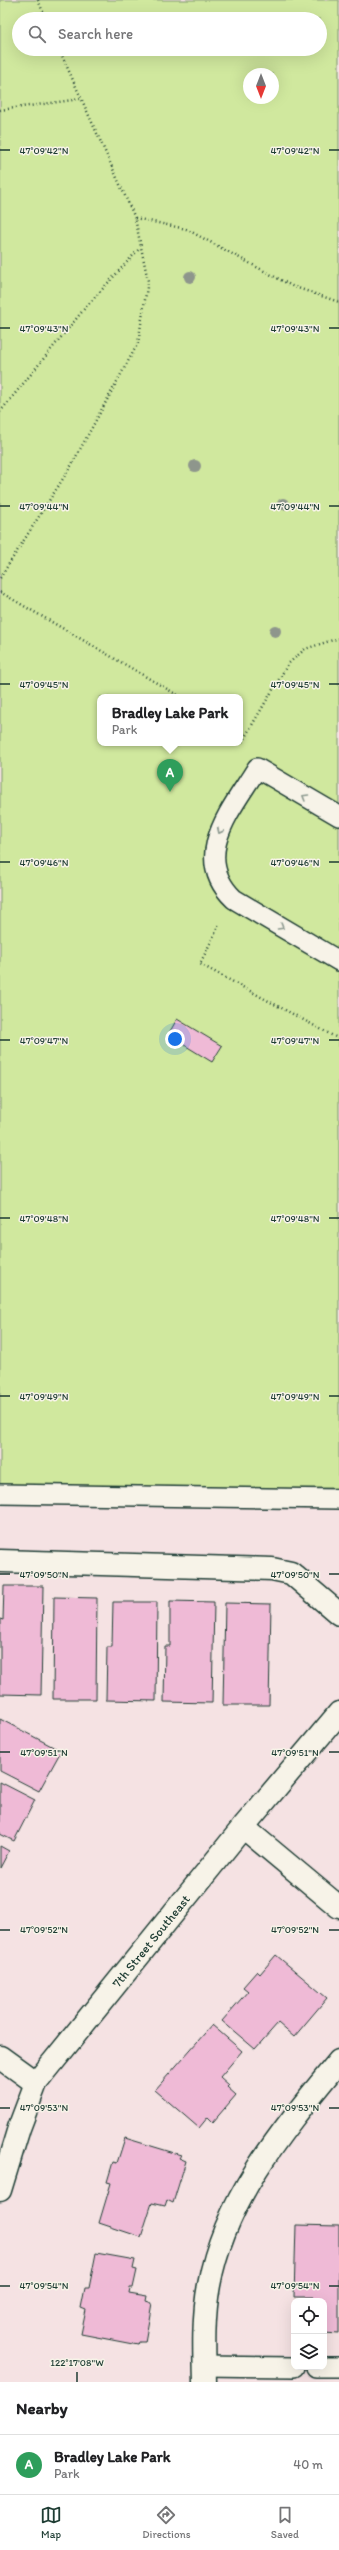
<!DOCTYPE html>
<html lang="en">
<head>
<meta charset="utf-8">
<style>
	:root { --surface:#fff; --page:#f6f6f6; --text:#202124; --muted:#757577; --line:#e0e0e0; --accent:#1f3d34 }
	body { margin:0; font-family:Itim,sans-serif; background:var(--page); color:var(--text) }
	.controls { position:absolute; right:12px; bottom:12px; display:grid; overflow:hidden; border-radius:8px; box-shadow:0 4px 16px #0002 }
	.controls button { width:36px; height:36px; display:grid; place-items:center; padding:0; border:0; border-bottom:1px solid var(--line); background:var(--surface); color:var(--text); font:20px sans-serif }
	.compass { position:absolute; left:243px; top:68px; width:36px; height:36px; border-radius:50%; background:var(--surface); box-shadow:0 4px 16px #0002; rotate:180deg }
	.you { position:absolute; left:175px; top:1039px; width:14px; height:14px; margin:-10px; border:3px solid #fff; border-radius:50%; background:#1a73e8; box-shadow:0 0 0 6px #1a73e833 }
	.badge { display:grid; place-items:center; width:26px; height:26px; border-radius:50%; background:var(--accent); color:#fff; font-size:13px; font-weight:700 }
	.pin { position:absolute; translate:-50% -33px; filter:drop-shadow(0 1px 2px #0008) }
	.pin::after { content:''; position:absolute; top:21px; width:14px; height:12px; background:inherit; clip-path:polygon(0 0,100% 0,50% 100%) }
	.popup { position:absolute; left:97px; top:694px; width:146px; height:52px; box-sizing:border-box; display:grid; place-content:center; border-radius:8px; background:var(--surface); filter:drop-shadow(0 1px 3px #0005); font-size:13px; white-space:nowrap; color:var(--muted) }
	.popup b { font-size:15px; color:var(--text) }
	.popup::after { content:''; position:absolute; left:50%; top:100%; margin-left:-8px; border:8px solid transparent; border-top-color:var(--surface) }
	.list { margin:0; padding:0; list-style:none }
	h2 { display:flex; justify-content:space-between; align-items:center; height:52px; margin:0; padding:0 16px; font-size:17px }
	h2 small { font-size:13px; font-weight:400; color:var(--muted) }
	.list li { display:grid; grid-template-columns:26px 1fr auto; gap:12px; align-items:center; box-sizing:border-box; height:60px; padding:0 16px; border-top:1px solid var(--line) }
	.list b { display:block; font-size:15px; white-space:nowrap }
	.list p { margin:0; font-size:13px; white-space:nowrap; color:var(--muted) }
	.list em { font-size:13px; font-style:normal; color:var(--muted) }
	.icon { flex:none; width:22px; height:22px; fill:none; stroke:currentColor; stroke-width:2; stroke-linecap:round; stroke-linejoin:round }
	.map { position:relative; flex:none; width:339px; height:2382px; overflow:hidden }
	.search { position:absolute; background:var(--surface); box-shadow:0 4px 16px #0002; left:12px; right:12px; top:12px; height:44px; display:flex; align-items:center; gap:10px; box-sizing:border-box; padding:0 14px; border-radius:22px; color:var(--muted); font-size:15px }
	.sheet { height:112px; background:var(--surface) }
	nav { display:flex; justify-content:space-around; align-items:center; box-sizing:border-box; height:56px; border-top:1px solid var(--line); background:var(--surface); font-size:11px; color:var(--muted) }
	nav a { display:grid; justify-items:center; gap:2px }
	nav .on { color:var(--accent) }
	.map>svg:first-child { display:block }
	.green { fill:#d0e89e; stroke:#789269; fill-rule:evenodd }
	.building { fill:#efbad6; stroke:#1f3d34 }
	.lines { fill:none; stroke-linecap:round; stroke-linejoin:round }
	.lane-casing { stroke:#1f3d34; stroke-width:22 }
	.street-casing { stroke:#1f3d34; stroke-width:25 }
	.secondary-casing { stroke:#1f3d34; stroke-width:25 }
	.path { stroke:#1f3d34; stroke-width:2.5; stroke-dasharray:1 3; stroke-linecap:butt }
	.lane { stroke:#f7f3e8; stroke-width:19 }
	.street { stroke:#f7f3e8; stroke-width:22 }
	.secondary { stroke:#f7f3e8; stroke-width:22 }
	.tree { fill:#8e968c }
	.oneway { stroke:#8b988e }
	.ticks { fill:none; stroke:#1f3d34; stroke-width:1.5 }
	.labels { text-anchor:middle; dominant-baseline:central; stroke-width:3; stroke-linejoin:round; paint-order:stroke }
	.street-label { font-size:13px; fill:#1f3d34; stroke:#f7f3e8 }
	.ticks-label { font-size:10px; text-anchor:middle; fill:#1f3d34; stroke:#f7f3e8; stroke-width:3; stroke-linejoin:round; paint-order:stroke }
</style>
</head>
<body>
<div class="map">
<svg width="339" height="2382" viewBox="0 0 339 2382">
	<rect width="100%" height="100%" fill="#f5e2e3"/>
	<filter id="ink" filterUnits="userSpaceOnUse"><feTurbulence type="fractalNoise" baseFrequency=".025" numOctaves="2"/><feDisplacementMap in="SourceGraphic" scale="8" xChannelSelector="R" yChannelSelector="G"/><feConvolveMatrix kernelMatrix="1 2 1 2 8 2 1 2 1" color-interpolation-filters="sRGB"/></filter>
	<g filter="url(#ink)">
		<path class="green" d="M0,0H339V1488L159,1490L0,1486ZM19,19H320V49H19ZM249,74H273V98H249ZM100,697H240V743H100Z"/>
		<path class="building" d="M177,1019L222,1046L212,1062L168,1035Z
			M4,1586H43L41,1695L0,1694V1619L3,1620Z
			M54,1597L97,1598L96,1699H53Z
			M170,1601L214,1602L212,1703L164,1702L165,1646H170Z
			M113,1602H157L156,1701L106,1700L107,1647H112Z
			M225,1603L271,1604L269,1705H223Z
			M0,1719L61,1751L39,1791L0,1771Z
			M0,1782L35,1800L14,1841L0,1834Z
			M0,1846L9,1851L0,1868Z
			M276,1955L327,1998L294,2037L278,2023L255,2049L222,2021L248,1991L243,1987L257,1971L260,1974Z
			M212,2025L242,2051L220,2077L229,2085L227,2087L236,2095L213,2122L208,2117L199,2128L155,2090Z
			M125,2138L181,2155L179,2158L186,2161L173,2203L167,2200L165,2206L152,2203L141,2237L99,2223L111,2183L107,2182L113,2162L117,2163Z
			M296,2225L339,2226V2334L324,2333V2301H313L314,2297H294Z
			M96,2253L135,2260L133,2269L137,2270L133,2288H130L129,2293L147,2296L146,2301L152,2303L145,2342H139L138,2345L81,2334L86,2310L81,2308L85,2288H89Z"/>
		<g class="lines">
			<g class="lane-casing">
				<path id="lane" d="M339,816L257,768C233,808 189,856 234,899L339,961
					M0,1494L339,1499
					M204,2366L294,2367
					M316,2367H339"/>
			</g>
			<g class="street-casing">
				<path id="street" d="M0,1561L272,1569L291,1573L339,1614
					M243,1827L339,1907
					M0,2057L36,2083
					M205,2382C204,2350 203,2316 209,2285C225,2197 284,2128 339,2061"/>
			</g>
			<g class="secondary-casing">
				<path id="secondary" d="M0,2190L19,2128L36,2083L243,1827L339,1713"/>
			</g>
			<path class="path" d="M38,0L46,19
				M0,110L80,99
				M135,218L186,229L292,286L339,302
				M0,412L85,308L140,248
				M0,578L71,466L138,343L148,281L135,218L59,49
				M0,592L181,697
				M240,731L246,735
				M242,742L288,664L305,649L339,638
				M219,925L200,964L339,1039"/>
			<use href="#lane" class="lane"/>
			<use href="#street" class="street"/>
			<use href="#secondary" class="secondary"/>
		</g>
		<g class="tree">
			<circle cx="190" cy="277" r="6"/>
			<circle cx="195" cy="466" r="6"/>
			<circle cx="283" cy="504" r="6"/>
			<circle cx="275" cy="631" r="6"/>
		</g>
		<defs><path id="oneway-chevron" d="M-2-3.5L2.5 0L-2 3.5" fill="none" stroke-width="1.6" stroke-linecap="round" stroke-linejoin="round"/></defs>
		<g class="oneway">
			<use href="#oneway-chevron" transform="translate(305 797) rotate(-149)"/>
			<use href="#oneway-chevron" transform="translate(220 831) rotate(115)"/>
			<use href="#oneway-chevron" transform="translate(281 927) rotate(31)"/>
		</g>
	</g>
	<path class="ticks" d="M0,150H10M329,150H339M0,328H10M329,328H339M0,506H10M329,506H339M0,684H10M329,684H339M0,862H10M329,862H339M0,1040H10M329,1040H339M0,1218H10M329,1218H339M0,1396H10M329,1396H339M0,1574H10M329,1574H339M0,1752H10M329,1752H339M0,1930H10M329,1930H339M0,2108H10M329,2108H339M0,2286H10M329,2286H339M77,2372V2382"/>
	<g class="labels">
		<g class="street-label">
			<text transform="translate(151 1941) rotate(-51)">7th Street Southeast</text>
		</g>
	</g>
	<g class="ticks-label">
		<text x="295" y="154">47°09'42"N</text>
		<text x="44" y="154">47°09'42"N</text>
		<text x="44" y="332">47°09'43"N</text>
		<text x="295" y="332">47°09'43"N</text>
		<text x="44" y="510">47°09'44"N</text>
		<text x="295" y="510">47°09'44"N</text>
		<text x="44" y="688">47°09'45"N</text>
		<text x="295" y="688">47°09'45"N</text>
		<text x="44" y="866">47°09'46"N</text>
		<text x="295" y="866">47°09'46"N</text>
		<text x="44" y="1044">47°09'47"N</text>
		<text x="295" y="1044">47°09'47"N</text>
		<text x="295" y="1222">47°09'48"N</text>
		<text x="44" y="1222">47°09'48"N</text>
		<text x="44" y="1400">47°09'49"N</text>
		<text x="295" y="1400">47°09'49"N</text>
		<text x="44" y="1578">47°09'50"N</text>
		<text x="295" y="1578">47°09'50"N</text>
		<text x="295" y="1756">47°09'51"N</text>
		<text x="44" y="1756">47°09'51"N</text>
		<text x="295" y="1933">47°09'52"N</text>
		<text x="44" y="1933">47°09'52"N</text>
		<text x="44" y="2111">47°09'53"N</text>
		<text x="295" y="2111">47°09'53"N</text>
		<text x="295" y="2289">47°09'54"N</text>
		<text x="44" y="2289">47°09'54"N</text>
		<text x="77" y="2366">122°17'08"W</text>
	</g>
</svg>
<div class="controls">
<button><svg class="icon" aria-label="locate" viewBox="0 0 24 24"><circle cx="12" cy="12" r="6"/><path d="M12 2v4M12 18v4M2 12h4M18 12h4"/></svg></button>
<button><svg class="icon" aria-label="layers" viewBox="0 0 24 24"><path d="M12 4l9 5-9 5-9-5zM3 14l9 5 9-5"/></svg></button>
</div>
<svg class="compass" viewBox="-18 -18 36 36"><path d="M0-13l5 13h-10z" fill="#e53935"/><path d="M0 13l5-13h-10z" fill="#757577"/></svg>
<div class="you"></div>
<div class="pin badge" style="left:170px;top:792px;background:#2e9e5b">A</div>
<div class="popup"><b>Bradley Lake Park</b>Park</div>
<div class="search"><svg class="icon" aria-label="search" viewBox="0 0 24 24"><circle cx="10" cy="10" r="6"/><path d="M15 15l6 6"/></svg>Search here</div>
</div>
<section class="sheet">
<h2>Nearby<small></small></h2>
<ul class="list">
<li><span class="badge" style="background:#2e9e5b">A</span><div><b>Bradley Lake Park</b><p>Park</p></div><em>40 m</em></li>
</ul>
</section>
<nav>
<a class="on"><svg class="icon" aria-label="map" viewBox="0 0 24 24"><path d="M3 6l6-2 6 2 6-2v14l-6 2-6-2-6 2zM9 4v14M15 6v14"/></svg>Map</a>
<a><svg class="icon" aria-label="directions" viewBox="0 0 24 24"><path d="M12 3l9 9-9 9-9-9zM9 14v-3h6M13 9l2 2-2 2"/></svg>Directions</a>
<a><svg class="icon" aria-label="saved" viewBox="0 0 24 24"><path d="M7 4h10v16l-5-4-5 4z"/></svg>Saved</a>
</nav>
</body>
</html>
